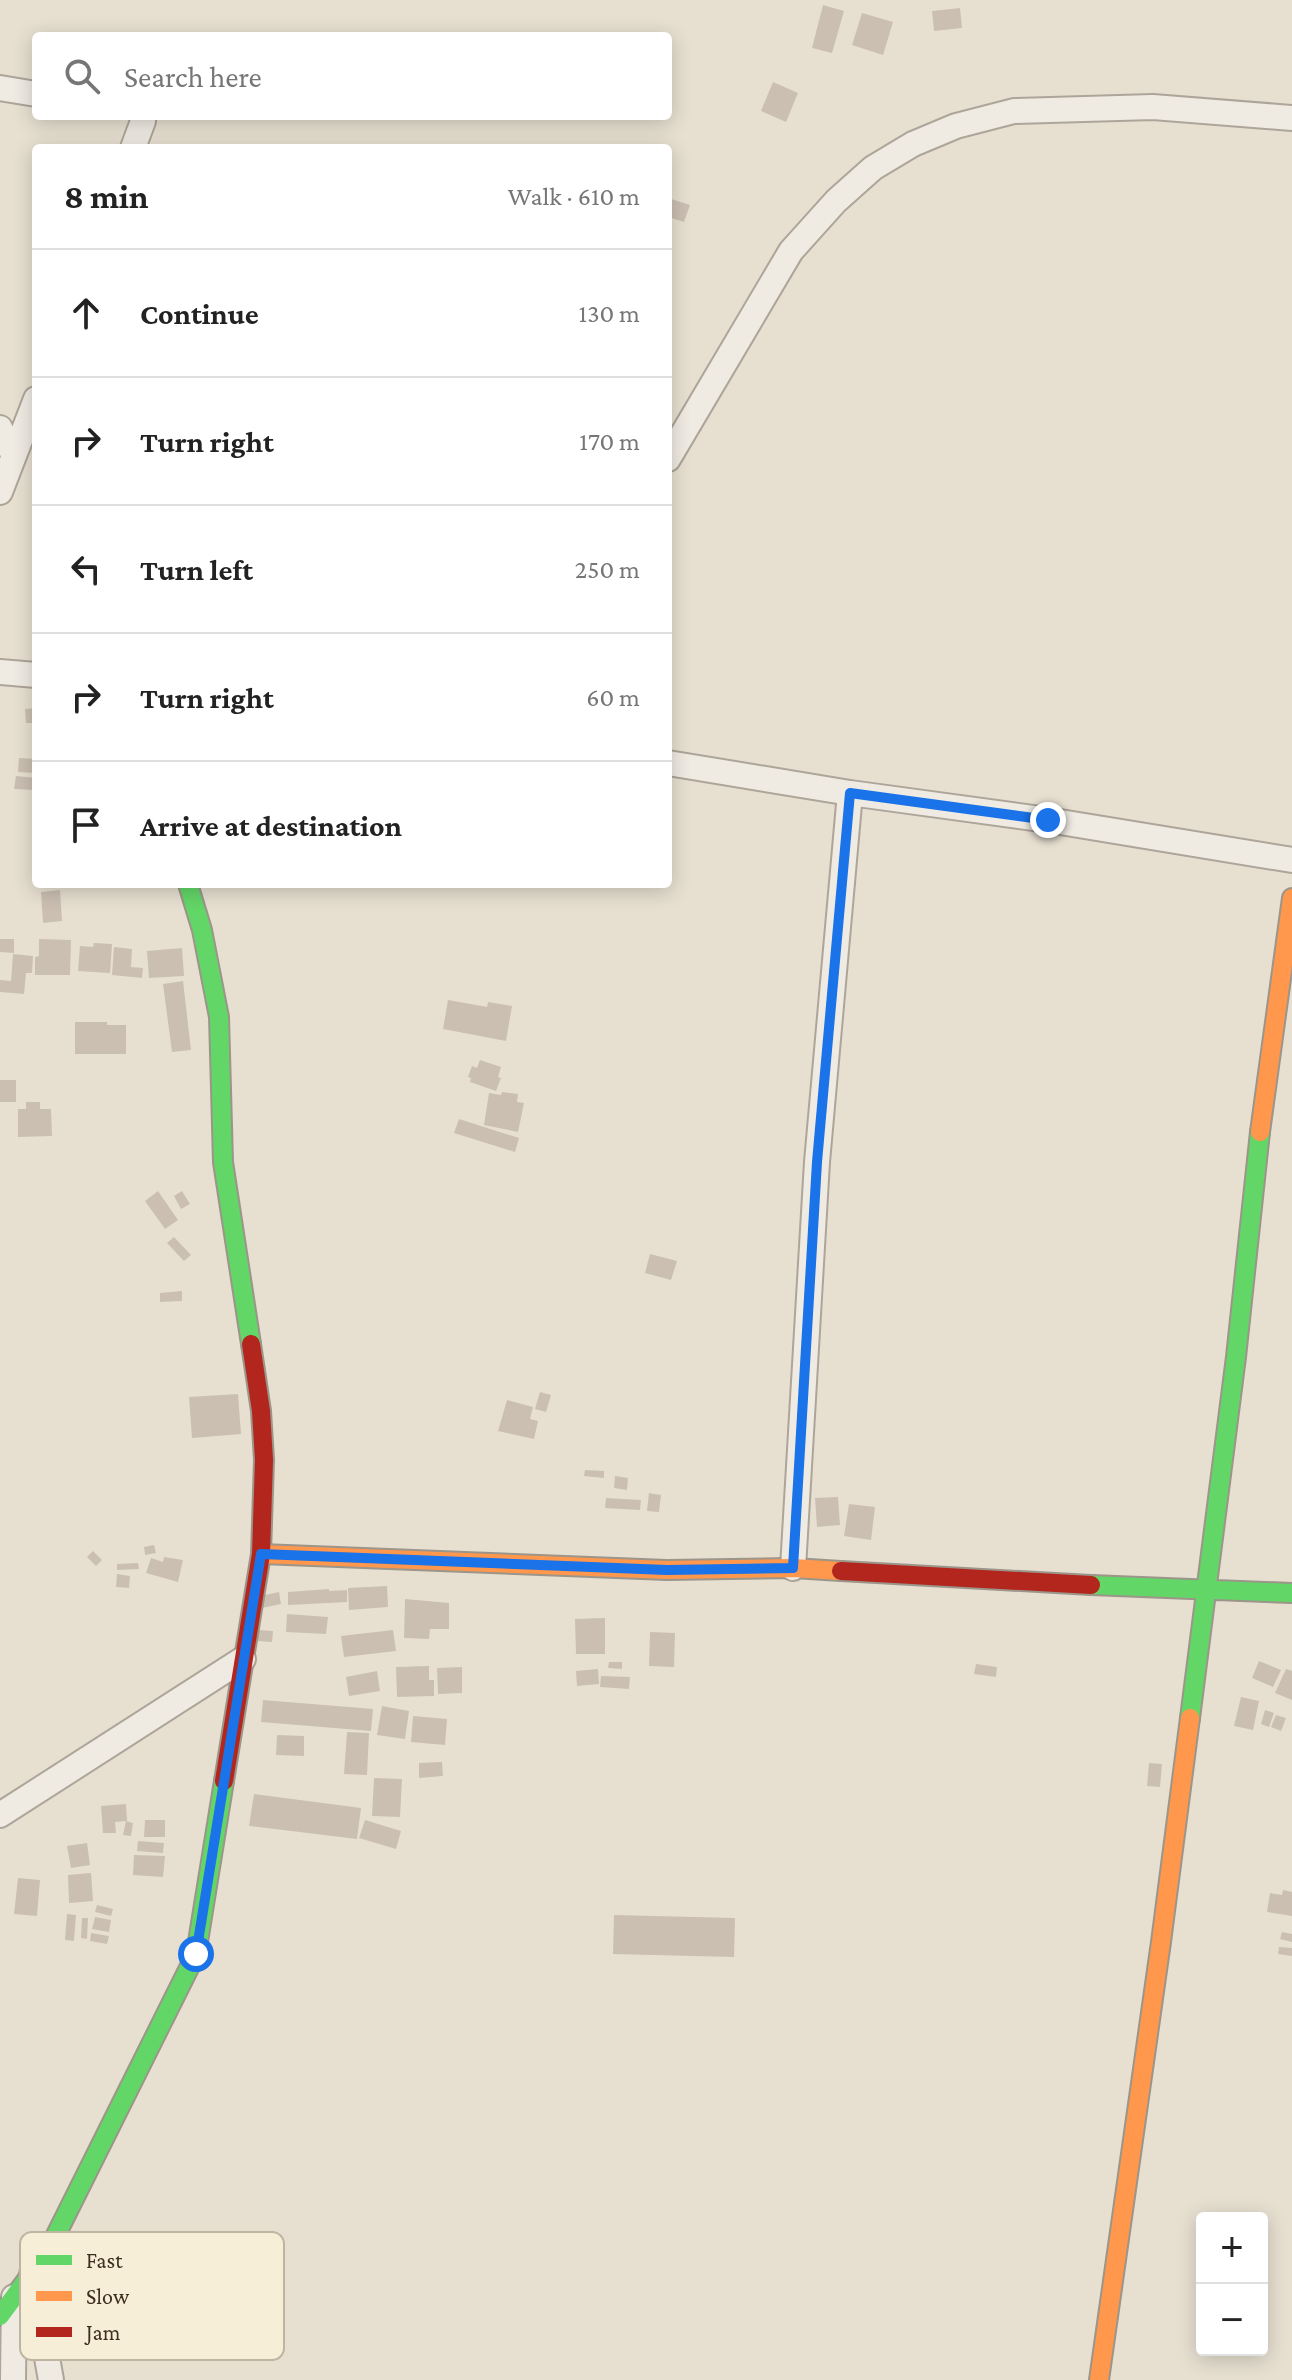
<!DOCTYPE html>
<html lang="en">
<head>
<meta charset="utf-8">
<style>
	:root { --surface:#fff; --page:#f6f6f6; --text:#222; --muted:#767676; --line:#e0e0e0 }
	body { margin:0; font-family:"Crimson Pro",serif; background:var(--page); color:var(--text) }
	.controls { position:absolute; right:24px; bottom:24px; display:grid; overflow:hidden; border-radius:8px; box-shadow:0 4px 20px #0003 }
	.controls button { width:72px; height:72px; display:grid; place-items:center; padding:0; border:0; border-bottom:2px solid var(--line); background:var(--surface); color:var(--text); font:40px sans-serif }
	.stop { position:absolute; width:24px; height:24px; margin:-18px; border:6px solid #1a73e8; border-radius:50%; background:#fff }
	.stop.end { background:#1a73e8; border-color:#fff; box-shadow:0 2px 8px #0008 }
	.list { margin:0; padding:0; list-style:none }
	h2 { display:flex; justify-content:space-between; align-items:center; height:104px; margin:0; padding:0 32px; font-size:34px }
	h2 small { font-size:26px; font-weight:400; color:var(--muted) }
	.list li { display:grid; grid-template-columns:52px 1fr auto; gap:24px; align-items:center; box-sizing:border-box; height:128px; padding:0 32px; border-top:2px solid var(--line) }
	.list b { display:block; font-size:30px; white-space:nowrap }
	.list em { font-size:26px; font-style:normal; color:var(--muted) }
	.icon { flex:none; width:44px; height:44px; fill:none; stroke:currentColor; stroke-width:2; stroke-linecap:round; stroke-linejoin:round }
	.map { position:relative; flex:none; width:1292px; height:2380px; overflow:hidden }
	.search { position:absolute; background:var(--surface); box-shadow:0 4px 20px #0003; left:32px; top:32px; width:640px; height:88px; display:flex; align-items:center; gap:20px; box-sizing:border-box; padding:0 28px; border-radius:8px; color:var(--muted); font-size:30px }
	.panel { position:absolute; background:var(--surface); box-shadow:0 4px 20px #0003; left:32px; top:144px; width:640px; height:744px; border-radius:8px }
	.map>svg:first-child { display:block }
	.building { fill:#cbbfb2 }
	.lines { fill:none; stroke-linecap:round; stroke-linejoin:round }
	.street-casing { stroke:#ada599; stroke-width:28 }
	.fast-casing { stroke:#9c958a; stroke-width:22 }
	.slow-casing { stroke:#9c958a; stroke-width:22 }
	.jam-casing { stroke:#9c958a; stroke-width:22 }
	.street { stroke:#efebe3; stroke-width:24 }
	.fast { stroke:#63d668; stroke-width:18 }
	.slow { stroke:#ff974d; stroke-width:18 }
	.jam { stroke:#b3261e; stroke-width:18 }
	.route { stroke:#1a73e8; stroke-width:10 }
	.key { fill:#f7eed8; stroke:#bfb4a1; stroke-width:2 }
	.key-label { font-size:22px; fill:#3d2e20 }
</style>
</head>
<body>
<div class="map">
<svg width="1292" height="2380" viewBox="0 0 1292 2380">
	<rect width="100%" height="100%" fill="#e7e0d1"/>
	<path class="building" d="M823,5L844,11L832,53L812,48Z
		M960,8L962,28L934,31L932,11Z
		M862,13L893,22L883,55L852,45Z
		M773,82L798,93L786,122L761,111Z
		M668,198L690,205L684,222L668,217Z
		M36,708V723H26L25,709Z
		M19,758L36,759V773L18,772Z
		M16,776L36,778V790L14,789Z
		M60,890L62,921L43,923L41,892Z
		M0,939H14V953L0,952Z
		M39,939L71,940L70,975H35V957L39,956Z
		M94,943L112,944L110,973L78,971L80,946L93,947Z
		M114,947L132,949L131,967L143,968L142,978L112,975Z
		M182,948L184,976L149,978L147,951Z
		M13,954L33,956L32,973H26L24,994L0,992V980L11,981Z
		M183,981L191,1050L172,1052L163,984Z
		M448,1000L487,1007L488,1002L512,1006L506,1041L443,1029Z
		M75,1022H107V1025H126V1054H75Z
		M480,1060L501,1067L498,1077L501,1078L496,1091L470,1082L471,1078L468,1077L472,1066L477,1068Z
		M0,1080H16V1102H0Z
		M502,1092L518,1094L517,1102L524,1103L518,1132L484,1125L489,1093L501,1095Z
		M26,1102H40V1109H51L52,1136L18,1137V1109H26Z
		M459,1119L519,1138L515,1152L454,1133Z
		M158,1191L178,1220L165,1229L145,1201Z
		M182,1191L190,1204L181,1209L174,1196Z
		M174,1237L191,1255L184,1261L167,1243Z
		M650,1254L677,1261L671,1280L645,1273Z
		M182,1291V1301L160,1302V1293Z
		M540,1392L551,1395L546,1412L535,1409Z
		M238,1394L241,1434L192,1438L189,1397Z
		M507,1400L533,1407L530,1419L538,1421L534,1439L498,1431Z
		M585,1470L604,1471V1478L584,1476Z
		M615,1476L628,1478L627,1490L614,1488Z
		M649,1493L661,1495L659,1512L647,1511Z
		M838,1497L840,1525L817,1527L815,1498Z
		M606,1498L641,1500L640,1510L605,1508Z
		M849,1504L875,1507L871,1540L844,1536Z
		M154,1545L156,1553L145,1555L144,1547Z
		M93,1551L102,1560L96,1566L87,1557Z
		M164,1557L183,1560L178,1582L146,1573L151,1558L163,1562Z
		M138,1563L139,1569L117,1570V1564Z
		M117,1574L130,1576L129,1588L116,1587Z
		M387,1586L388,1607L349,1610L348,1588Z
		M329,1589V1591L347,1590V1602L288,1605V1592Z
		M279,1592L281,1604L262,1608L260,1596Z
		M405,1599L449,1603V1629H430L429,1639L404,1638Z
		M287,1614L328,1617L326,1634L286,1632Z
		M605,1618V1654H576L575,1619Z
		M257,1630L273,1631L272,1642L257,1641Z
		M393,1630L396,1651L344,1657L341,1636Z
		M650,1632L675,1633L674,1667L649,1666Z
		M1259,1661L1281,1670L1273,1687L1252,1678Z
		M609,1662H622V1669L608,1668Z
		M976,1664L997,1667L996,1677L974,1674Z
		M429,1666V1680H434V1696L397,1697L396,1667Z
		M462,1667V1693L438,1694L437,1668Z
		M598,1669L599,1684L577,1686L576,1671Z
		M1286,1669L1292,1671V1700L1275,1693Z
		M377,1671L380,1691L349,1696L346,1677Z
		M601,1676L630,1677L629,1689L600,1687Z
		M1241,1697L1259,1701L1253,1730L1234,1726Z
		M263,1700L373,1709L371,1731L261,1722Z
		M382,1706L409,1711L405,1739L377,1735Z
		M1265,1710L1274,1713L1269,1727L1261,1724Z
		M1276,1715L1286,1718L1281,1731L1271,1727Z
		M413,1716L447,1719L445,1745L411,1742Z
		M347,1732L369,1733L367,1775L344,1774Z
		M277,1735L304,1736V1756L276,1755Z
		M442,1762L443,1776L419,1778V1763Z
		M1149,1763L1162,1764L1160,1787L1147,1786Z
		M374,1778L402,1779L400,1817L372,1816Z
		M254,1794L361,1808L357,1839L249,1826Z
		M126,1804L127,1821L115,1822L116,1833H103L101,1806Z
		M145,1820H165V1837H144Z
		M365,1820L401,1831L396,1849L359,1838Z
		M126,1821L133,1823L131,1836L123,1835Z
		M138,1841L164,1843L163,1853L137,1851Z
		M87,1843L90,1865L71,1868L67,1846Z
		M134,1855L165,1856L163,1877L133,1875Z
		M91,1873L93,1901L69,1903L68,1875Z
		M18,1878L40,1880L37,1916L14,1914Z
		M1283,1890L1292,1892V1916L1267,1912L1270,1893L1282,1895Z
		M97,1905L113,1909L111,1916L95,1912Z
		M67,1914L76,1915L74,1941L65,1940Z
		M614,1915L735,1918L734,1957L613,1954Z
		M95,1917L111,1920L109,1932L92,1929Z
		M82,1918H88L87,1939L81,1938Z
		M1282,1932L1292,1934V1942L1280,1939Z
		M91,1933L109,1936L107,1944L90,1941Z
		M1279,1947L1292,1948V1956L1278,1954Z"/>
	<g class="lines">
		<g class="street-casing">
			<path id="street" d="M0,88L36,94
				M133,148L143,121V116
				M0,428L14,456
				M668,459L791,251L836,201L873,168L913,144L956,126L1014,111L1153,107L1292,118
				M0,492L36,399
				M0,672L36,675
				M668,763L850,793L1048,820L1292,860
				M793,1568L817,1162L850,793
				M0,1815L243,1659
				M32,2274L51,2380
				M13,2380L14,2297"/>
		</g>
		<g class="fast-casing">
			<path id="fast" d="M188,884L202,930L219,1017L223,1162L251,1344
				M1091,1585L1292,1593
				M1190,1718L1236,1357L1260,1132
				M0,2316L48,2251L196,1954L224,1781"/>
		</g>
		<g class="slow-casing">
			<path id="slow" d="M1260,1132L1292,898
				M261,1554L667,1570L793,1568L841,1571
				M1099,2380L1161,1942L1190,1718"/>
		</g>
		<g class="jam-casing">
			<path id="jam" d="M841,1571L1091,1585
				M224,1781L261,1554L264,1460L261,1411L251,1344"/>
		</g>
		<use href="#street" class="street"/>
		<use href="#fast" class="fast"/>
		<use href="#slow" class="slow"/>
		<use href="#jam" class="jam"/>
	</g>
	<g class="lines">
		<path class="route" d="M196,1954L261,1554L667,1570L793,1568L817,1162L850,793L1048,820"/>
	</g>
	<rect x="20" y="2232" width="264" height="128" rx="12" class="key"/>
	<rect x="36" y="2255" width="36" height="10" fill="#63d668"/>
	<rect x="36" y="2291" width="36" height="10" fill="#ff974d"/>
	<rect x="36" y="2327" width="36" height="10" fill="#b3261e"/>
	<g class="key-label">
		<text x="86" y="2268">Fast</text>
		<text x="86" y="2304">Slow</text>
		<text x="86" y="2340">Jam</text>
	</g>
</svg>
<div class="controls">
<button>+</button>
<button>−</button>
</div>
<div class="stop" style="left:196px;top:1954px"></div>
<div class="stop end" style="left:1048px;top:820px"></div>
<div class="search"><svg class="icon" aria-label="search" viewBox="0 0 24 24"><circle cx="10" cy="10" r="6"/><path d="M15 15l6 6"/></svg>Search here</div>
<section class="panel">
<h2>8 min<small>Walk · 610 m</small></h2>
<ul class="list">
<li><svg class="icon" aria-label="ahead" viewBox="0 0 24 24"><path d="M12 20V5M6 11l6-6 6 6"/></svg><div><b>Continue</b></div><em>130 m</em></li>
<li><svg class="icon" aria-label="right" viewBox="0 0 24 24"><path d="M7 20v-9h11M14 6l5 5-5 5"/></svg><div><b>Turn right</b></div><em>170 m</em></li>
<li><svg class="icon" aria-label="left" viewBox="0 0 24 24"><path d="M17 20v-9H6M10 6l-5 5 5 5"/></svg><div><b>Turn left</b></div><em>250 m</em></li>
<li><svg class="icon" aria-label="right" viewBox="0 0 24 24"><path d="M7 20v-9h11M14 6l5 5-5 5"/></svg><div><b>Turn right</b></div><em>60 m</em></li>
<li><svg class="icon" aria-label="arrive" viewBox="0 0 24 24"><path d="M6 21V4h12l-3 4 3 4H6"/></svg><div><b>Arrive at destination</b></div></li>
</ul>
</section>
</div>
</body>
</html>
